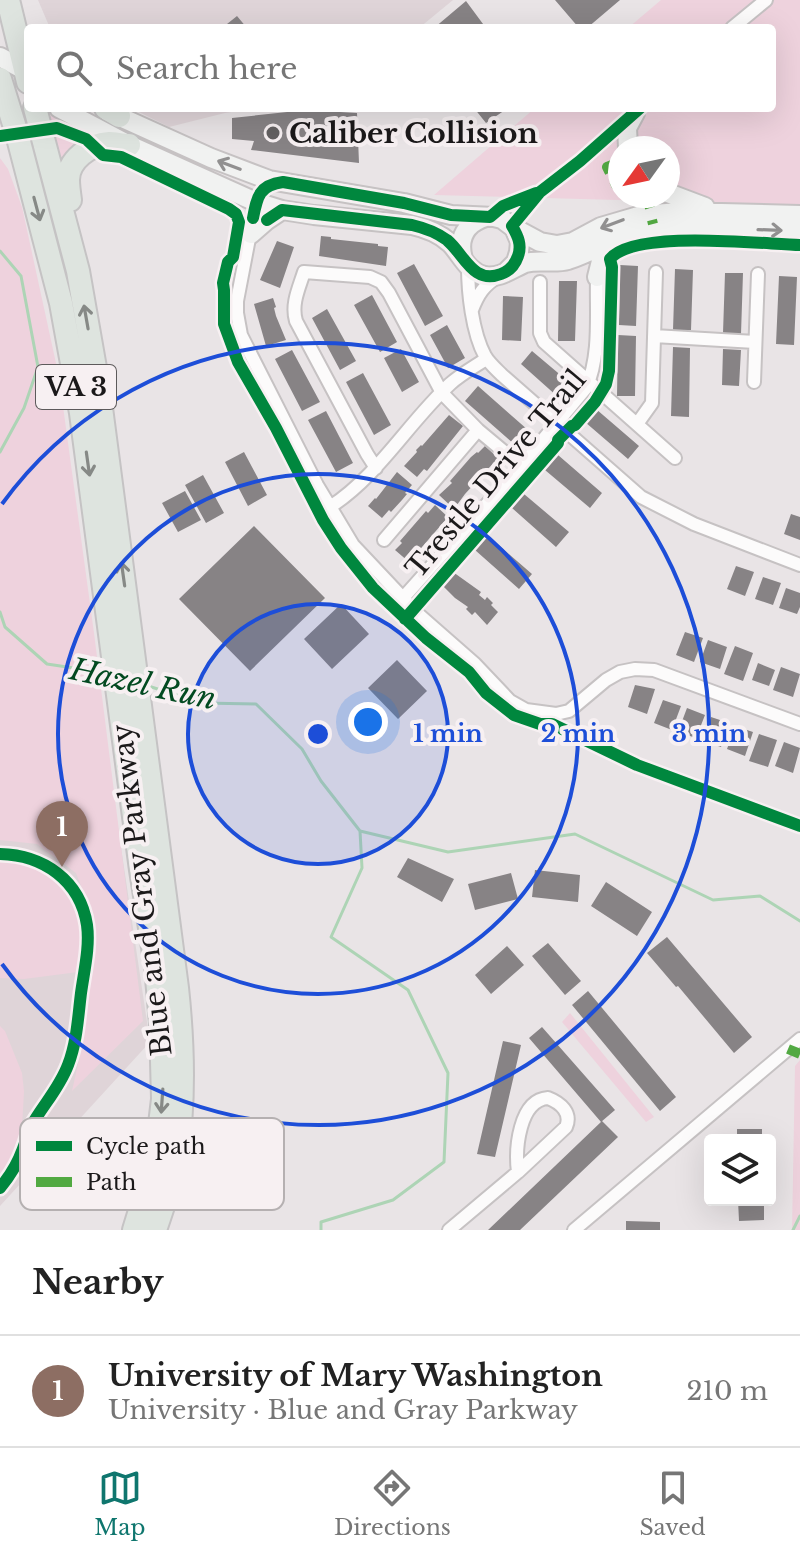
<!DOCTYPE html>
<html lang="en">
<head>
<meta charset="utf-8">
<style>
	:root { --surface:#fff; --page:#f6f6f6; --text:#222; --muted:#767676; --line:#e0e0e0; --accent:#0f766e }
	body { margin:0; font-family:"Libre Baskerville",serif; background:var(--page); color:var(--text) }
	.controls { position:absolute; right:24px; bottom:24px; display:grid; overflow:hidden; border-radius:8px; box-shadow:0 8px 32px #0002 }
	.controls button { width:72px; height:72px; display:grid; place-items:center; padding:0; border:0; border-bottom:2px solid var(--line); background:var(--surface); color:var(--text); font:40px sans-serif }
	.compass { position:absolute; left:608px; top:136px; width:72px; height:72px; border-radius:50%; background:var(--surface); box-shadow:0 8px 32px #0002; rotate:237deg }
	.you { position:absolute; left:368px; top:722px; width:28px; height:28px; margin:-20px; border:6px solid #fff; border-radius:50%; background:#1a73e8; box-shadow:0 0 0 12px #1a73e833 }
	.badge { display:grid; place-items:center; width:52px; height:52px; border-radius:50%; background:var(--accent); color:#fff; font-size:26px; font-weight:700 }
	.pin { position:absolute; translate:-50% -66px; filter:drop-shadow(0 2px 4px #0008) }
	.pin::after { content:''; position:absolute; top:42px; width:28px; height:24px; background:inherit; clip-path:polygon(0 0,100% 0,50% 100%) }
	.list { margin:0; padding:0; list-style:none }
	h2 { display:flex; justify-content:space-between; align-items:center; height:104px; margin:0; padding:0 32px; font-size:34px }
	h2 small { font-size:26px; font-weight:400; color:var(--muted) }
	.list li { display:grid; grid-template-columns:52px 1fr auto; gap:24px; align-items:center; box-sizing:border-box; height:112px; padding:0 32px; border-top:2px solid var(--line) }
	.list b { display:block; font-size:30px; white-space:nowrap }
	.list p { margin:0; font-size:26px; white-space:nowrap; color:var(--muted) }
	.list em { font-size:26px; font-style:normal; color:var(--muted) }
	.icon { flex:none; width:44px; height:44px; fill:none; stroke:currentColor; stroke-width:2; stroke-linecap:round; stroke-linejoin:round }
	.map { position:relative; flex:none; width:800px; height:1230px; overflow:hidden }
	.search { position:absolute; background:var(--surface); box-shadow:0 8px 32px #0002; left:24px; right:24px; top:24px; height:88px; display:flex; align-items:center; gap:20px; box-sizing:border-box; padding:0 28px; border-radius:8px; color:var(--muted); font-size:30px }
	.sheet { height:216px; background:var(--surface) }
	nav { display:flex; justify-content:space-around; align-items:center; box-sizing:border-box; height:112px; border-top:2px solid var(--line); background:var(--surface); font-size:22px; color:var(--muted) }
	nav a { display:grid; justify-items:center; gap:4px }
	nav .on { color:var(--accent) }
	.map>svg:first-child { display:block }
	.built { fill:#dfd4d8 }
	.green { fill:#eed2dd; fill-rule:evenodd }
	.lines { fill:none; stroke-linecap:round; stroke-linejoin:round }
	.stream { stroke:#add4b5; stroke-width:3 }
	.building { fill:#878385 }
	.minor-casing { stroke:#c6c2c3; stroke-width:16 }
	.secondary-casing { stroke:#c6c2c3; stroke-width:22 }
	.trunk-casing { stroke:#c5c3c4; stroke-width:26 }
	.minor { stroke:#fcfbfb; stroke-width:12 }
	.secondary { stroke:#f1f2f1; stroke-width:18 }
	.trunk { stroke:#dee4df; stroke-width:22 }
	.quiet { stroke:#52a942; stroke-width:10; stroke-dasharray:20 10; stroke-linecap:butt }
	.cycleway-casing { stroke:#f7f0f2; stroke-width:17 }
	.cycleway { stroke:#00873e; stroke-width:12 }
	.oneway { stroke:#919090 }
	.oneway2 { stroke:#868986 }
	.ring { fill:none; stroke:#1d4ed8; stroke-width:4 }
	.poi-dot { fill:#636061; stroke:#f7f0f2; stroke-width:3 }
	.labels { text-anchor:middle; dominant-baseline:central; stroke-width:8; stroke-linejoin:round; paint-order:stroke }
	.shield { fill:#f7f0f2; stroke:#5d5a5b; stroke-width:2 }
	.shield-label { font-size:26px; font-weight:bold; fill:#1b191a }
	.poi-label { font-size:28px; font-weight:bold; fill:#1b191a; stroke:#f7f0f2; text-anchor:start }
	.street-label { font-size:28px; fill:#1b191a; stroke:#f7f0f2 }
	.water-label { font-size:30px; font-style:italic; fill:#034a21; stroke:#f7f0f2 }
	.key { fill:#f7f0f2; stroke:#b5b0b1; stroke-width:2 }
	.key-label { font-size:22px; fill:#1b191a }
	.centre { fill:#1d4ed8; stroke:#f7f0f2; stroke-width:4 }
	.ring-label { font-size:24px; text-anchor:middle; font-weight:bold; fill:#1d4ed8; stroke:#f7f0f2; stroke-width:8; stroke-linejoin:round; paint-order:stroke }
</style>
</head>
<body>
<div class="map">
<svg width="800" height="1230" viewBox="0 0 800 1230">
	<rect width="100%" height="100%" fill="#e9e4e6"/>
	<path class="built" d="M38,0H453L419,28H50Z
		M131,108H258L225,113L169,127Z
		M0,590L98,693L150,1042L0,1206Z"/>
	<path class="green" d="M661,0H800V205L434,195L535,108H772V28H628ZM620,148H668V196H620Z
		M46,113L97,139L61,173Z
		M0,158L8,169L22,207L59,377L94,633L143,1021L72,1091L83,1042L95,923L76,873L37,844L0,840Z
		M0,858C6,858 13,858 19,859C55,866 85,904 83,941C83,952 80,962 78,972L24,979L0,978Z
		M570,1013L654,1117L646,1122L562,1022Z
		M0,1026L5,1031L22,1073L24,1091L22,1128L14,1162L0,1181Z
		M800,1060V1230H792L795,1066Z"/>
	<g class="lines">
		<path class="stream" d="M0,251L21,276L38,367L24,408L0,452
			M0,612L5,627L47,664L107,673
			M145,685L202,703L256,704L302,749L321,781L360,831L448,852L575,834L713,900L760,896L800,921
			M321,1230V1222L393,1200L444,1162L448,1073L408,990L331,937L362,868L360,831
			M793,1230L800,1216"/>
	</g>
	<path class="building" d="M555,0H620L587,28H579Z
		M466,1L486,28H434Z
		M237,16L247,28H222Z
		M474,108H508L486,123Z
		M306,110L357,113L359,163L251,150L254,141L232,139V118Z
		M321,236L331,237V239L378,244V246L388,247L386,266L319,256Z
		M277,241L294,247L280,288L260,280Z
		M414,264L443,316L425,326L397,273Z
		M620,265L638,266L636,326L619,325Z
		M675,269L693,270L691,330H673Z
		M725,273H743L741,334L723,333Z
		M779,276L797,277L794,345L776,344Z
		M559,281H577L575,341H558Z
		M372,295L397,342L380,352L354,305Z
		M503,296L523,297L521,341L502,340Z
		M273,298L276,307L274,308L276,316L286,340L266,346L254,304Z
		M327,309L356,361L340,370L312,318Z
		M447,325L465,358L448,368L430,335Z
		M618,335L636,336L635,396H617Z
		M673,347L690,348L689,417L671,416Z
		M401,349L419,382L402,392L384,358Z
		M723,349L741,350L739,386L722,385Z
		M292,350L320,402L302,411L275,359Z
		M532,351L570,383L558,397L521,364Z
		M363,373L391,425L374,435L346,382Z
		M478,386L528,430L515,445L465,401Z
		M596,409L639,446L628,459L585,422Z
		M326,411L353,463L336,472L308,420Z
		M449,415L463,426L427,471L424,469L417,477L404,466L417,452L416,450L421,445L422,446Z
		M485,446L498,458L465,494L454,509L439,495L452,483L450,481L471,457L477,452L478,453Z
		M244,452L267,495L248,506L225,462Z
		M558,455L602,493L590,508L545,470Z
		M397,472L412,485L405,493L407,494L402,500L391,512L389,510L382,518L368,506L375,498L376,499Z
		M203,475L224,513L206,523L185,485Z
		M185,491L201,520L178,532L162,503Z
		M524,494L569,532L556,547L512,508Z
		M435,505L448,517L409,562L395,550L402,543L400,541L426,511L428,513Z
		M791,514L800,517V540L784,534Z
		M254,526L325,598L250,671L179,599Z
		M487,535L532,574L519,589L475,550Z
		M736,566L754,572L745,596L727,589Z
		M453,572L481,592L479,595L485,600L487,597L493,603L491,605L498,612L487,625L475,612L472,615L466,609L468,607L455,598L442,585Z
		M763,577L781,583L773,605L755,599Z
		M786,588L800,593V607L797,614L779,608Z
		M341,604L369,634L332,669L304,639Z
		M685,632L703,638L694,662L676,655Z
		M708,640L727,647L720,669L700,662Z
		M735,646L753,653L743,681L724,674Z
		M397,660L427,691L398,719L368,688Z
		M758,663L775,670L769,686L752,680Z
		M781,667L800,674L793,697L773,690Z
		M635,685L655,689L647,714L628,707Z
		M663,700L681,706L672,730L654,723Z
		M687,708L705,715L696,738L678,732Z
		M711,717L729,723L721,747L703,741Z
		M735,726L753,732L745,756L727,749Z
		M759,734L777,740L768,767L749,761Z
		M784,742L800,748L793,773L775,766Z
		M408,858L454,879L442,902L397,877Z
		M535,870L580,875L578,902L532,897Z
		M511,873L518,899L475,910L468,884Z
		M606,882L652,912L637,936L591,906Z
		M667,937L752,1037L734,1053L678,986L676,987L647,953Z
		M548,943L581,981L565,995L532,956Z
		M507,946L524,965L491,994L475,975Z
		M588,991L676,1097L660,1111L572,1005Z
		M542,1027L615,1110L601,1122L529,1038Z
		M503,1041L521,1045L495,1157L477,1154Z
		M602,1121L618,1137L520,1230H488Z
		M737,1129H762V1140H737Z
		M738,1200H764V1220L739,1221Z
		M626,1221L660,1222V1230H626Z"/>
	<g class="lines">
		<g class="minor-casing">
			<path id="minor" d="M732,28L766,0
				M256,202L237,301V313L241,335L317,485L353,545L418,614L475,664L510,701L526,710L556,714L569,711L606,680L620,672L635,669L654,670L800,724
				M490,217L503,206L537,193
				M512,226L540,192L580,161L630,118
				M468,266C468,292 472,332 485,356C489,363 496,369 502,375L641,497L694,524L800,565
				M540,282V333L544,342L675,458
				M472,310C478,294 484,285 499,276
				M654,336L755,342
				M754,382L758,274
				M637,424L652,403L656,272
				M376,468L367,454L296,321C291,304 299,288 304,272L370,277L381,282L389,293L442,393L478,430L521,466
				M330,507C379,475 408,423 450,384C461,374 474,367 486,359
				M384,540L478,430
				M403,598L521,466L586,388C601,355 596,313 597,277
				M548,1098C561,1103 572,1113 566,1127L518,1172C515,1149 519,1100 548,1098Z
				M449,1230L518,1172
				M574,1230L800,1039"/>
		</g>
		<g class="secondary-casing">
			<path id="secondary" d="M0,57L28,72
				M59,108L129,145L256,202L282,210L314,215L412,225C426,228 439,233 450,243C461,254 468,273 485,276C499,279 513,268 525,263C539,259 554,264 568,260C597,251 622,231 653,227C698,221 754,229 800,231
				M107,111L211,158L269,180L404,203L451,215L494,217L502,219L514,228L520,242L519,252L516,262L508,270
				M628,148L627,128L635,113
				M668,193L705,207
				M514,228L540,242L557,245L573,242L601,227L642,215L679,212L800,215
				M251,234L267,220L282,210
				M463,259C457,238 466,223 486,217
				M597,277L603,253L613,240"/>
		</g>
		<g class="trunk-casing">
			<path id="trunk" d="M8,0L28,82
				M0,79L17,134L61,303L81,413L141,870L156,967L161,1023L163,1099L158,1141L151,1175L134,1230
				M35,108L78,271L98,385L177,988C183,1044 185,1101 176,1157C172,1182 163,1206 155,1230
				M106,108L119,116
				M70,200C69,193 68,186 68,180C68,160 90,144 109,143C115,143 122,145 129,145"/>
		</g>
		<use href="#minor" class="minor"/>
		<use href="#secondary" class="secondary"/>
		<use href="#trunk" class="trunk"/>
		<path class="quiet" d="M620,162L607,167L616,185L620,189
			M646,196L650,208
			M652,220L653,224
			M788,1049L800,1054"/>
		<g class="cycleway-casing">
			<path id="cycleway" d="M0,136L57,128L86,139L103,155L121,157L229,209L236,214L239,222L233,257L228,262L223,283L224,290V324L238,362L276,428L323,520L341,548L373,588L426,638L469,672L486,693L514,715L540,724H552L637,765L800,826
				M253,218C257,197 259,185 283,182L404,203L451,215L490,217L503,206L536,193
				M267,220L282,210L412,225C425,228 436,232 447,240C464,254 473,285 501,274C509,271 515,265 518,256C522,245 518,236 512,226L540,192L580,161L640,108
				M405,619L558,443V440L572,426L575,425L595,402L606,384L609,371L612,267L610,259C634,229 761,244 800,245
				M0,854C43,855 80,880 87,925C90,947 84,971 81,993C78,1017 77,1042 68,1065C59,1089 42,1106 30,1128C27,1136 25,1144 22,1151C17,1165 9,1177 0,1188"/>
		</g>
		<use href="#cycleway" class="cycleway"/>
	</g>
	<defs><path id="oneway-shaft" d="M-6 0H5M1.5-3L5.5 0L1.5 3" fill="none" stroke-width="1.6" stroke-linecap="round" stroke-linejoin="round" transform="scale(2)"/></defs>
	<g class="oneway">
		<use href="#oneway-shaft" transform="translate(229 165) rotate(-159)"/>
		<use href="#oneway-shaft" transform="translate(612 224) rotate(159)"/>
		<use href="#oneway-shaft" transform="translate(770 230) rotate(2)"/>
	</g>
	<g class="oneway2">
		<use href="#oneway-shaft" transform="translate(37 209) rotate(75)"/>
		<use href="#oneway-shaft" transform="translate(86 317) rotate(-100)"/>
		<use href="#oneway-shaft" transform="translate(88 464) rotate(82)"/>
		<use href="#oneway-shaft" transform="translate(123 574) rotate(-98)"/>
		<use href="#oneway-shaft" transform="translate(162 1101) rotate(94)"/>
	</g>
	<circle cx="318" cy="734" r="130" fill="#1d4ed8" fill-opacity=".12"/>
	<g class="ring">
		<circle cx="318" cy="734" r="130"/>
		<circle cx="318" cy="734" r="260"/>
		<path d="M2 504A391 391 0 1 1 2 964"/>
	</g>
	<circle class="poi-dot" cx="273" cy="133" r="8"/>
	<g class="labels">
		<rect class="shield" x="36" y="365" width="80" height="44" rx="6"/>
		<g class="shield-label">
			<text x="76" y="387">VA 3</text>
		</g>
		<g class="poi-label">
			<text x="289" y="133">Caliber Collision</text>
		</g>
		<g class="street-label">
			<text transform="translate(496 474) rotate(-50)">Trestle Drive Trail</text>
			<text transform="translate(142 890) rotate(-97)">Blue and Gray Parkway</text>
		</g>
		<g class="water-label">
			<text transform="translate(143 684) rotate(12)">Hazel Run</text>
		</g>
	</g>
	<rect x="20" y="1118" width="264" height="92" rx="12" class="key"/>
	<rect x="36" y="1141" width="36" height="10" fill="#00873e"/>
	<rect x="36" y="1177" width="36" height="10" fill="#52a942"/>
	<g class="key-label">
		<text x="86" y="1154">Cycle path</text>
		<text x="86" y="1190">Path</text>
	</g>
	<circle cx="318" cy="734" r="12" class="centre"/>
	<g class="ring-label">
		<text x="448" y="742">1 min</text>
		<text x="578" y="742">2 min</text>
		<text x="709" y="742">3 min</text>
	</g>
</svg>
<div class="controls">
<button><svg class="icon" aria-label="layers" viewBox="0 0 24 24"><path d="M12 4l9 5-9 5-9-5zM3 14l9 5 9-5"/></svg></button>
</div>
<svg class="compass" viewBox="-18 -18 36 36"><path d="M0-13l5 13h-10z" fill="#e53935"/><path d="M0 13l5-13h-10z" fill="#767676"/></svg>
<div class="you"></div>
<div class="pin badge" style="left:62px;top:867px;background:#8d6e63">1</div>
<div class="search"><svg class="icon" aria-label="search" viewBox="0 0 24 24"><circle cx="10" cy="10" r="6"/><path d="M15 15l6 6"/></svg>Search here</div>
</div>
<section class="sheet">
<h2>Nearby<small></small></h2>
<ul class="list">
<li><span class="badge" style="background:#8d6e63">1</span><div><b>University of Mary Washington</b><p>University · Blue and Gray Parkway</p></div><em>210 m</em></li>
</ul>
</section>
<nav>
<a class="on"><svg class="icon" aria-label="map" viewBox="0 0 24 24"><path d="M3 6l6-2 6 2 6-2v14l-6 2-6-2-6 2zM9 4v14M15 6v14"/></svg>Map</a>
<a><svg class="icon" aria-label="directions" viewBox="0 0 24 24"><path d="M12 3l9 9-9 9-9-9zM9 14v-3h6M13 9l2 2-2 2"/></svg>Directions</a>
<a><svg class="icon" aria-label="saved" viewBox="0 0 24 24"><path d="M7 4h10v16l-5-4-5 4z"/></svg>Saved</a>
</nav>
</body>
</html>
